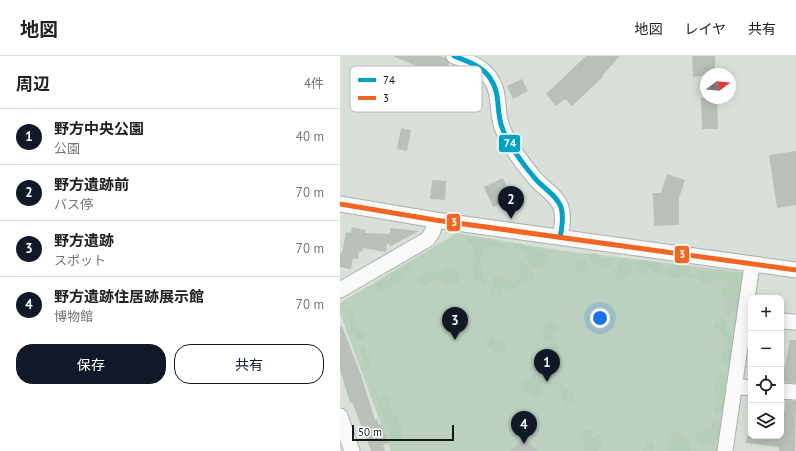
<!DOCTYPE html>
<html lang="ja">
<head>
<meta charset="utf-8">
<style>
	:root { --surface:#fff; --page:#f6f6f6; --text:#202124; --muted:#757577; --line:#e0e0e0; --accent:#111827 }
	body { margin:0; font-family:"PT Sans","Noto Sans JP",sans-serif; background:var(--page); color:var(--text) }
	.controls { position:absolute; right:12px; bottom:12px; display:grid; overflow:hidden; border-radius:8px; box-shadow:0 2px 10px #0003 }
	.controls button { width:36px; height:36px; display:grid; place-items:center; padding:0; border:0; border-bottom:1px solid var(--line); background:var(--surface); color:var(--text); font:20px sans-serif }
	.compass { position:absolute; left:360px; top:12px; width:36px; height:36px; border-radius:50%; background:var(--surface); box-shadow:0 2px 10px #0003; rotate:74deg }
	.scale { position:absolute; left:12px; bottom:10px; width:102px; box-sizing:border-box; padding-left:4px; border:2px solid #131914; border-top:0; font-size:11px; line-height:14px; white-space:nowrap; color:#131914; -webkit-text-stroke:3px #fff; paint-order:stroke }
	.you { position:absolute; left:260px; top:262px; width:14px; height:14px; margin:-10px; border:3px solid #fff; border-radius:50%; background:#1a73e8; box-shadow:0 0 0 6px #1a73e833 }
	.badge { display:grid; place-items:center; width:26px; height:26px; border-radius:50%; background:var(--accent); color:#fff; font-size:13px; font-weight:700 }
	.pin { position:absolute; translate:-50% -33px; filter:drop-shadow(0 1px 2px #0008) }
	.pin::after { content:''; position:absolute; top:21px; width:14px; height:12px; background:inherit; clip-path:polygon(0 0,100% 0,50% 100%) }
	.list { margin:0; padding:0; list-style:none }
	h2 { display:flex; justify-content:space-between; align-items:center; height:52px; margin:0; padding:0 16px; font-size:17px }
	h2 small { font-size:13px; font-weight:400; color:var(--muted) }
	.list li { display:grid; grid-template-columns:26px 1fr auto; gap:12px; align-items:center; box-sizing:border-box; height:56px; padding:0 16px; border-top:1px solid var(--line) }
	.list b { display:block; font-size:15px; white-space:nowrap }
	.list p { margin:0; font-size:13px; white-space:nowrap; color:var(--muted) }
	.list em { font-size:13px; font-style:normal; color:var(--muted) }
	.actions { display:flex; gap:8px; padding:12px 16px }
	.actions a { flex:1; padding:9px 0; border:1px solid var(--accent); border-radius:16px; text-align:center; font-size:14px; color:var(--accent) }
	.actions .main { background:var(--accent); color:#fff }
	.icon { flex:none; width:22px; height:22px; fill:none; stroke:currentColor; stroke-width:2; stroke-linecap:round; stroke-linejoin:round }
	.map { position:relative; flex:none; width:456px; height:395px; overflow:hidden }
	header { display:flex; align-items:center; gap:24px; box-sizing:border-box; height:56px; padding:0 20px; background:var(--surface); border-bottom:1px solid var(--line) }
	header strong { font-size:19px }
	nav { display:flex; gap:22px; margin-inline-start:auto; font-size:14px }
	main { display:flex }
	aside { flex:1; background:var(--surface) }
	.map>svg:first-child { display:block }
	.green { fill:#bbd0be }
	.forest { fill:#b4cdb8 }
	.building { fill:#b9c0ba }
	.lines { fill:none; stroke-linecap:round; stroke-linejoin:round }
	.minor-casing { stroke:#aab0ab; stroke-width:17 }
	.minor { stroke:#f9faf9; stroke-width:15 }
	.bus-1-casing { stroke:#fff; stroke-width:8 }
	.bus-2-casing { stroke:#fff; stroke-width:8 }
	.bus-1 { stroke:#01a2c5; stroke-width:5 }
	.bus-2 { stroke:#f26522; stroke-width:5 }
	.key { fill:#fff; stroke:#b8bab8; stroke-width:1 }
	.key-label { font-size:11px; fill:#131914 }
	.line-badge { stroke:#fff; stroke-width:1.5 }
	.badge-label { font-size:11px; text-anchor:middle; font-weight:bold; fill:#fff }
</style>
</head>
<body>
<header>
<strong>地図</strong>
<nav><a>地図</a><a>レイヤ</a><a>共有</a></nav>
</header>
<main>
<aside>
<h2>周辺<small>4件</small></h2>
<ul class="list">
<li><span class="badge">1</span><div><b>野方中央公園</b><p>公園</p></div><em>40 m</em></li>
<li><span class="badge">2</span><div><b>野方遺跡前</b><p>バス停</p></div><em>70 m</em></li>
<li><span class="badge">3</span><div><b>野方遺跡</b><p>スポット</p></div><em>70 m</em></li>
<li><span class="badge">4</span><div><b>野方遺跡住居跡展示館</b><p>博物館</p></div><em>70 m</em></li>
</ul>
<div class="actions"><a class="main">保存</a><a>共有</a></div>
</aside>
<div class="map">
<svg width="456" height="395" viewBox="0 0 456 395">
	<rect width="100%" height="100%" fill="#d8e0d9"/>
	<path class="green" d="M117,177L217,194L403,216L377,395H51L0,257V247Z"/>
	<path class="forest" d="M130,182L151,184L167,189L166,192L144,190L140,206L142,210L141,214L138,215L141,217L143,223L149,225V228L144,231L139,225L133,223L134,213L132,210L134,204L132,201L135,196L132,188H127V183Z
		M176,188L203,194L208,204L205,211L201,214C191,214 186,207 187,198L178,192L175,193L174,190Z
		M254,197L259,199L261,203L268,202L270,204L271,210L264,214L261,213L259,209H255L253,205H250L251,198Z
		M235 209a7 7 0 1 1 14 0a7 7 0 1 1-14 0Z
		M282,202H287L291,207L292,213L285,223L278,226L274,217L278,212V207Z
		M299,204L320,207L324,213L323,216L318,219L309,212L304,218H300L296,214L295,209Z
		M184,206L194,219V223L191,225L181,226L179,231L173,234L162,232L160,242H152L150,234L153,231V220H158L174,227L180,222L179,207Z
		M69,209L72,211V213L64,217V224C56,231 47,229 39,236L34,235L35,228C40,223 43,223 50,224V220Z
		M339,209L350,211L352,218L355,219L359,215L364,214L370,218L375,214L384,218L387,216L396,217L402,229L397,254L389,259L385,258L384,247H387L386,243L382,239L381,235L388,227L387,224L385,225L375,222L371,229C363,232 362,225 357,221L350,224L346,219L340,222L328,221L326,218L328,212Z
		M108,212C115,212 118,216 120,224L118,227L107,228L98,222L95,226H90L86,230L81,229L77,225L78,219L91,216L99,217Z
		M12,253L17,272L23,275L26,280L19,285L15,279V275H11L10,266L7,264L6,260L9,257L8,254Z
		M382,263H385L388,266L385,272L391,277L390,281L395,285C394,294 390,300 389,310L386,311L383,309L381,305L385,282L379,272L373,271L376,264L379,267Z
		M208,265L214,266L219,275L213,280L220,292L214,297L216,299L215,302L210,305L217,314L214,315V320H210L208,310L202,304L205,297L211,295L208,286L204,285L201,279L202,275L205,274L204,269Z
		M152,280L156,286L162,284C167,287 166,291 164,295L153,296L152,292L148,291L146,286L148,282Z
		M21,291H25L26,297L31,301L29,307L31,311L27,314L25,312L23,299L20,296Z
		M196,318L200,320L203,327L199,333L203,334L205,338L196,343L180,332L183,325L188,324Z
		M382,318L385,319C389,330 386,341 384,352L377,358L374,356L373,351L377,343L373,337L378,320Z
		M222,328L224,333H229L234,339V346L226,347L222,341V334L218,333L219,329Z
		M34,336H37L42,348H43L40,344L41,340L45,338C50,342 51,346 48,352L56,360L62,373L60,387L52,383Z
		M375,363L382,366V378C374,385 366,395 356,383L357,377L367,371L372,375V366Z
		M243,374H252L254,376L250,382L252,384L257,379H261L262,387L257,395H244L246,389L240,384L239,380Z
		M334,376C344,377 351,385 351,395H329C326,388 328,381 334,376Z
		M311,385L315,388L313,395H302L303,393L306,392V386Z"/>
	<path class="building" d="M53,0H100L106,2L109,7L106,15L95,11L93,17Z
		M246,0H280L262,20L263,21L232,50L225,43L216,50L206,38Z
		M352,0H375V18L353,21Z
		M182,23L188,35L173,43L167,30Z
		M361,42H377L378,73H362Z
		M61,72L71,74L67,95L57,93Z
		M456,95V149L437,152L429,99Z
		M327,118L345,124L339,142V169L314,170L313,137H321Z
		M163,122L172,142L153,151L144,131Z
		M92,124L106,125L105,144L90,143Z
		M12,171L25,174V177L50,178V172L79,175L49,191L50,188H47L46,196L23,192L22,196L19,195L18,203L13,202L11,213L0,211V197H2L6,176L11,177Z
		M0,270H2L21,319L35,364L37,363L39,369L41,368L49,387L43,389L45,395H31L12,346L10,347L0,313Z
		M450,284H456V327L442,326L443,311H445Z
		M446,344L456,345L455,395H439V391L406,387L407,380H441Z
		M184,382L197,395H171Z"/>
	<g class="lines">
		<g class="minor-casing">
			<path id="minor" d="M114,0C127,5 142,10 150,22C162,39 155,56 163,74C170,90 182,107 193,120C201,131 216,138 221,151C224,161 222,172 220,181
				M0,148L95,164L456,214
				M0,234L88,183L93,175L95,164
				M441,265L456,266
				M394,330L411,332
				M441,335L456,336
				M0,360L12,395
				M385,395L412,209"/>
		</g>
		<use href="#minor" class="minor"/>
		<g class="bus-1-casing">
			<path id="bus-1" d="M114,0C127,5 142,10 150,22C162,39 155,56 163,74C170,90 182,107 193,120C201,131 216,138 221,151C224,161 222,172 220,181"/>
		</g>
		<g class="bus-2-casing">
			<path id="bus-2" d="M0,148L95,164L456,214"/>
		</g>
		<use href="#bus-1" class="bus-1"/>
		<use href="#bus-2" class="bus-2"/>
	</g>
	<rect x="10" y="10" width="132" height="46" rx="6" class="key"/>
	<rect x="18" y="22" width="18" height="4" fill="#01a2c5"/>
	<rect x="18" y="40" width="18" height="4" fill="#f26522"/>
	<g class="key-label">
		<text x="43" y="28">74</text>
		<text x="43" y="46">3</text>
	</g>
	<g class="line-badge">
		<rect x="158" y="78" width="23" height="19" rx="4" fill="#01a2c5"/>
		<rect x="106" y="157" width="15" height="19" rx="4" fill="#f26522"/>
		<rect x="334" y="189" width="16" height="19" rx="4" fill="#f26522"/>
	</g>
	<g class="badge-label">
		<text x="170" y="91">74</text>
		<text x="114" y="170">3</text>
		<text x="342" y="202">3</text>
	</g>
</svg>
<div class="controls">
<button>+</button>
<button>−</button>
<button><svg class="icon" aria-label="locate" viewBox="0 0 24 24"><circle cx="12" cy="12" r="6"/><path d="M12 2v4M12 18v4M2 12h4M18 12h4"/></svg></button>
<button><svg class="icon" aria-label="layers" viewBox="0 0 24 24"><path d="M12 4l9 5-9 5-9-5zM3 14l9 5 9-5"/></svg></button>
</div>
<svg class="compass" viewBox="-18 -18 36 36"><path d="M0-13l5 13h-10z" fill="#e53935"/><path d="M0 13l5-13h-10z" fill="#757577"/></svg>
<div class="scale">50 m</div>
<div class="you"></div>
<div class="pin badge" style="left:207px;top:326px">1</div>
<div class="pin badge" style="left:171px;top:163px">2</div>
<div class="pin badge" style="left:115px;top:284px">3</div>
<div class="pin badge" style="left:184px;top:388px">4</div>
</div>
</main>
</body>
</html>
